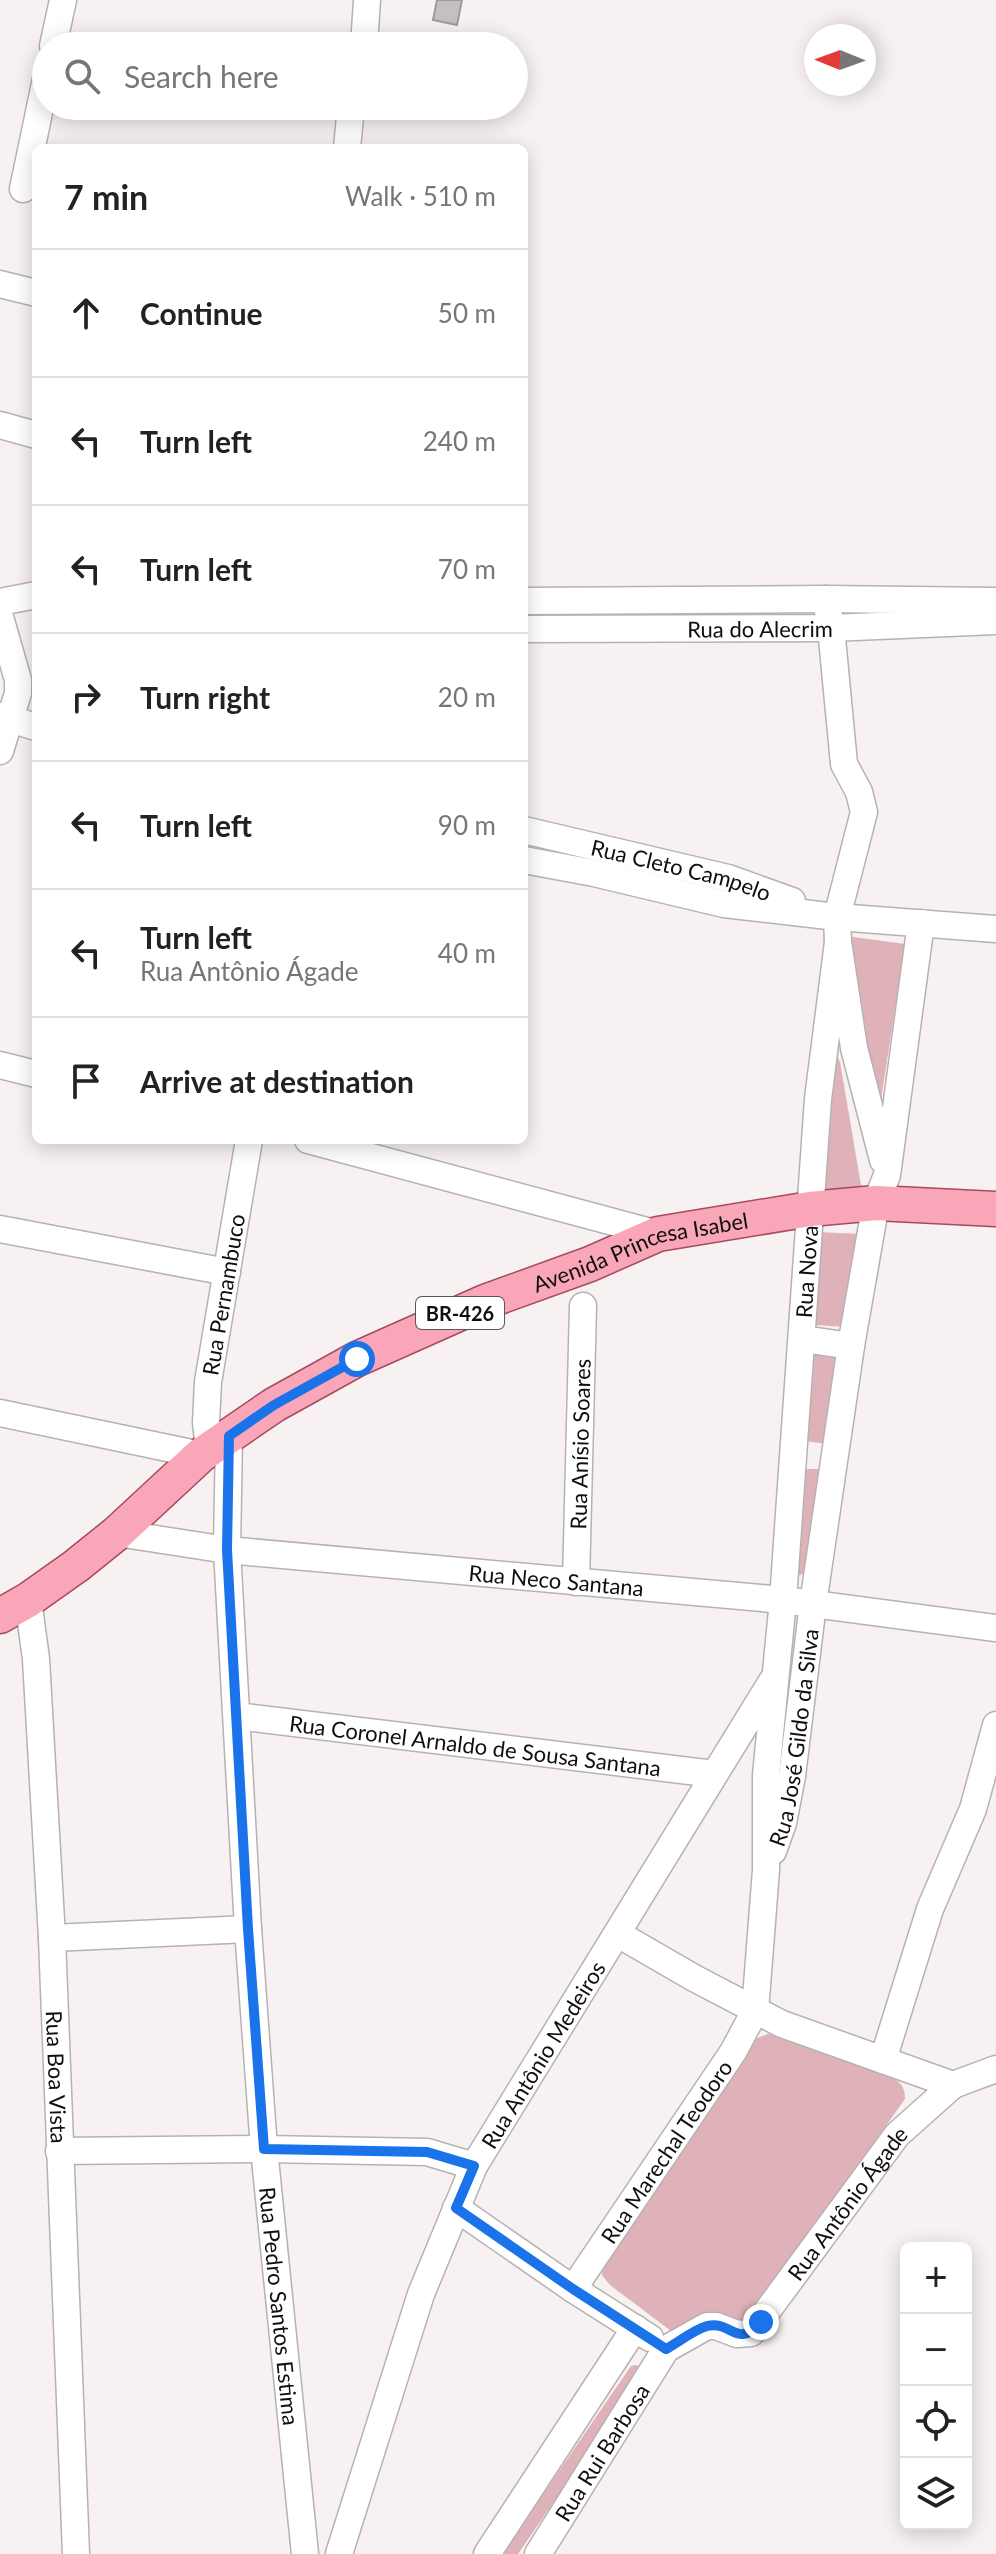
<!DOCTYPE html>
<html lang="en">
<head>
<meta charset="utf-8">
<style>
	:root { --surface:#fff; --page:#f6f6f6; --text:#222; --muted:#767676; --line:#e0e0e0 }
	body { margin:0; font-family:Lato,sans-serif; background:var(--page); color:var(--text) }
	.controls { position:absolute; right:24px; bottom:24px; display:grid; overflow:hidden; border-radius:12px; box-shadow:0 4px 20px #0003 }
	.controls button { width:72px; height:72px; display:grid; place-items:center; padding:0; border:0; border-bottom:2px solid var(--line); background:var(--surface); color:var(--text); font:40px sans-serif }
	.compass { position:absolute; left:804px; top:24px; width:72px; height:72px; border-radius:50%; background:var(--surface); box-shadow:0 4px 20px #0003; rotate:271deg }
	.stop { position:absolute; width:24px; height:24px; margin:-18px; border:6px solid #1a73e8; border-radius:50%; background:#fff }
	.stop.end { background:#1a73e8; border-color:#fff; box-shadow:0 2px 8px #0008 }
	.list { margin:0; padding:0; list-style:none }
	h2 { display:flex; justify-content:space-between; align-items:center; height:104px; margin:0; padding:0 32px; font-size:34px }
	h2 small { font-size:26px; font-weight:400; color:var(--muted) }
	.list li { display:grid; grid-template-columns:52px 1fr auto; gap:24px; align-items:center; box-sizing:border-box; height:128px; padding:0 32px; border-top:2px solid var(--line) }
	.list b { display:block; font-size:30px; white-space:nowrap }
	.list p { margin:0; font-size:26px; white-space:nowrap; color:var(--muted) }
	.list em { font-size:26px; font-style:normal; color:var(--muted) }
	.icon { flex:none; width:44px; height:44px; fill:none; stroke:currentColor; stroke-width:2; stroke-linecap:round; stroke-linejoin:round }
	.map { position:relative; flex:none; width:996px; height:2554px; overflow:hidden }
	.search { position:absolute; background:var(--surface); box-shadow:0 4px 20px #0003; left:32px; top:32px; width:496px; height:88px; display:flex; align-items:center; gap:20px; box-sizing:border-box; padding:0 28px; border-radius:44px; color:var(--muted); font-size:30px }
	.panel { position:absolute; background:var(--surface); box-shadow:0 4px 20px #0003; left:32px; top:144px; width:496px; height:1000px; border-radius:12px }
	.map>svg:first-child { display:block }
	.green { fill:#dfb2b9 }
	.building { fill:#c5bfc0; stroke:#a09b9b; stroke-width:2 }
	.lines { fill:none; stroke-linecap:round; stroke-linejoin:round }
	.minor-casing { stroke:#b7b1b2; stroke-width:29 }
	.major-casing { stroke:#a64a5f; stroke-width:37 }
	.minor { stroke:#fff; stroke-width:26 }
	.major { stroke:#faa6b9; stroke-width:34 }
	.route { stroke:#1a73e8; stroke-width:10 }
	.labels { text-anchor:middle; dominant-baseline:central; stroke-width:6; stroke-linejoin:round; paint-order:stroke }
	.shield { fill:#fff; stroke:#585656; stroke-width:2 }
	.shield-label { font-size:20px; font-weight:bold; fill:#100e0e }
	.street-label { font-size:22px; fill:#100e0e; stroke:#fff }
</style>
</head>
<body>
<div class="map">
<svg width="996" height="2554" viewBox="0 0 996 2554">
	<rect width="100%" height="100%" fill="#f7f1f1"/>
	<path class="green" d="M846,936L905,944L880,1106L876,1115Z
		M833,1046L840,1062L862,1191L823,1194Z
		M818,1232L861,1234L846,1327L814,1325Z
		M813,1352L842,1358L828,1444L804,1441Z
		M803,1469H827L814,1570L797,1576Z
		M768,2034L787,2038L887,2075C899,2081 905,2085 905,2099L746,2323C716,2309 698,2319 671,2331L610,2285L602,2275L601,2261L752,2040Z
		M636,2365L640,2367L642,2373L518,2554H502L631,2366Z"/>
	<path class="building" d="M437,0H462L457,25L433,20Z"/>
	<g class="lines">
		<g class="minor-casing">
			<g id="minor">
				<path d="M53,46L63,0"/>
				<path d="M364,46L367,0"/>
				<path d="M347,148L351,106"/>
				<path d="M23,189L46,79"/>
				<path d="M0,284L36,293"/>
				<path d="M0,425L36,435"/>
				<path d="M826,599L831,628L844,764L859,792L864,812L837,917L838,942L854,1048L883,1160"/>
				<path d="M524,601L826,599L996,601"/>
				<path d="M0,602L36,595"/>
				<path d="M0,617L18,680V693L0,751"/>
				<path id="s1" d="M524,629L831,628L996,621"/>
				<path d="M0,716L36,727"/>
				<path id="s2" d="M524,830L728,878L792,901"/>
				<path d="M524,860L594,873L724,904L837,917L996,929"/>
				<path d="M0,1065L36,1074"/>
				<path d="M308,1140L658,1234"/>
				<path d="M0,1229L227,1272"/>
				<path d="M803,1339L851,1346"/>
				<path d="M0,1413L201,1455"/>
				<path id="s3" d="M229,1436L227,1550L248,1929L264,2149L305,2554"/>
				<path id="s4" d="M209,1449L206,1422L208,1382L249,1140"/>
				<path id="s5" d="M117,1533L227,1550L783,1600L996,1628"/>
				<path id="s6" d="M576,1582L583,1306"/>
				<path id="s7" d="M28,1600L36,1659L52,1938L76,2554"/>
				<path id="s8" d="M237,1716L714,1774"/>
				<path id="s9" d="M773,1851L783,1823L792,1776L813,1604L851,1346L876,1203L887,1175L921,923"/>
				<path d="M618,1934L694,1978L782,2024L953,2085L996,2069"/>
				<path d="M52,1938L248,1929"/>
				<path d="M883,2060L930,1909L973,1809L996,1725"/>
				<path d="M59,2151L264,2149L427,2152L474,2166"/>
				<path d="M456,2208L573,2289L650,2338"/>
				<path id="s10" d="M573,2289L733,2052L755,2011L766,1870V1775L783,1600L818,1099L838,942"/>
				<path id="s11" d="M339,2554L421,2294L474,2166L772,1681"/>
				<path d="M487,2554L635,2328"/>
				<path id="s12" d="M538,2554L666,2349L707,2326H716L737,2334L751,2333L897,2135L953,2085"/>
			</g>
		</g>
		<g class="major-casing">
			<g id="major">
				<path id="s13" d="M0,1616L28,1600L76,1566L117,1533L201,1455L274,1405L357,1359L485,1302L590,1264L658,1234L810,1209L876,1203L996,1209"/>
			</g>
		</g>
		<use href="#minor" class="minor"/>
		<use href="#major" class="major"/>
	</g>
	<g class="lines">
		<path class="route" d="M357,1359L274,1405L229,1436L227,1550L248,1929L264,2149L427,2152L474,2166L456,2208L573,2289L666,2349C679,2342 693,2330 707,2326C732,2320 736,2350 761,2322"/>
	</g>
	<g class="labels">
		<rect class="shield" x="416" y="1297" width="88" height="32" rx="6"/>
		<g class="shield-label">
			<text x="460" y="1313">BR-426</text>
		</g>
		<g class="street-label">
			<text stroke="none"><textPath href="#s1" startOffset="236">Rua do Alecrim</textPath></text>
			<text stroke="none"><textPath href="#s2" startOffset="162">Rua Cleto Campelo</textPath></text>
			<text stroke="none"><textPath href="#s13" startOffset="746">Avenida Princesa Isabel</textPath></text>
			<text stroke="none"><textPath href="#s10" startOffset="1074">Rua Nova</textPath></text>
			<text stroke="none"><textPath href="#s4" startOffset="156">Rua Pernambuco</textPath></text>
			<text stroke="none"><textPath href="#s6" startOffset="138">Rua Anísio Soares</textPath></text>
			<text stroke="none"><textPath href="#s5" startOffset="442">Rua Neco Santana</textPath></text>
			<text stroke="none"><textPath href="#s9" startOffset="116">Rua José Gildo da Silva</textPath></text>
			<text stroke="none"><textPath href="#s8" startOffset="240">Rua Coronel Arnaldo de Sousa Santana</textPath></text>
			<text stroke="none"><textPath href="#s11" startOffset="542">Rua Antônio Medeiros</textPath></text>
			<text stroke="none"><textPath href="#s7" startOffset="478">Rua Boa Vista</textPath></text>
			<text stroke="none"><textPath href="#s10" startOffset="166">Rua Marechal Teodoro</textPath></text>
			<text stroke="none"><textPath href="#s12" startOffset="496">Rua Antônio Ágade</textPath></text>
			<text stroke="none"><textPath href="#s3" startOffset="872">Rua Pedro Santos Estima</textPath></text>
			<text stroke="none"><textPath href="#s12" startOffset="120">Rua Rui Barbosa</textPath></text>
		</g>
	</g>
</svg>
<div class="controls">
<button>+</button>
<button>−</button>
<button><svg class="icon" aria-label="locate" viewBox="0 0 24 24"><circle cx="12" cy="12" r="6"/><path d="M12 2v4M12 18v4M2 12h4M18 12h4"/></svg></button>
<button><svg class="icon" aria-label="layers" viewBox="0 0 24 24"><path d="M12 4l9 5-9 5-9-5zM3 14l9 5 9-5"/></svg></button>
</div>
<svg class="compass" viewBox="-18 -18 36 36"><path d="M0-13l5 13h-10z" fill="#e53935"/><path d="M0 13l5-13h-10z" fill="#767676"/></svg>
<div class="stop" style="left:357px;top:1359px"></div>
<div class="stop end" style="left:761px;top:2322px"></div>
<div class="search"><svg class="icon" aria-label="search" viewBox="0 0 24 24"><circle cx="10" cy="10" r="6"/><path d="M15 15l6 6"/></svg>Search here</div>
<section class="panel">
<h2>7 min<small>Walk · 510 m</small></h2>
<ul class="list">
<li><svg class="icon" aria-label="ahead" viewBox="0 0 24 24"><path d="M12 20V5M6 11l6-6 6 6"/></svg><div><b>Continue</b></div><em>50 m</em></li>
<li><svg class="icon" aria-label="left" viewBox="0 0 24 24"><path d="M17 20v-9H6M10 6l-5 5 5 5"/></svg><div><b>Turn left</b></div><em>240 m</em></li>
<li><svg class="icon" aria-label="left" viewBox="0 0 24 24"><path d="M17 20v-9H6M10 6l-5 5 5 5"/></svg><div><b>Turn left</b></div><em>70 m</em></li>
<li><svg class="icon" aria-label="right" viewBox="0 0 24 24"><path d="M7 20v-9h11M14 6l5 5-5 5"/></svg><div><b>Turn right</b></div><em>20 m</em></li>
<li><svg class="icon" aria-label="left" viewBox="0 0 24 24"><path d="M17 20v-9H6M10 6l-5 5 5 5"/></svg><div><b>Turn left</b></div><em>90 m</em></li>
<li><svg class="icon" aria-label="left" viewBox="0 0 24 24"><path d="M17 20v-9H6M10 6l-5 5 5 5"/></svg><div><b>Turn left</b><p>Rua Antônio Ágade</p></div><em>40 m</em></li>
<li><svg class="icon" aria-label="arrive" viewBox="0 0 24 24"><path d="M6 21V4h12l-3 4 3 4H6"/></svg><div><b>Arrive at destination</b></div></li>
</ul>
</section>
</div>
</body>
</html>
